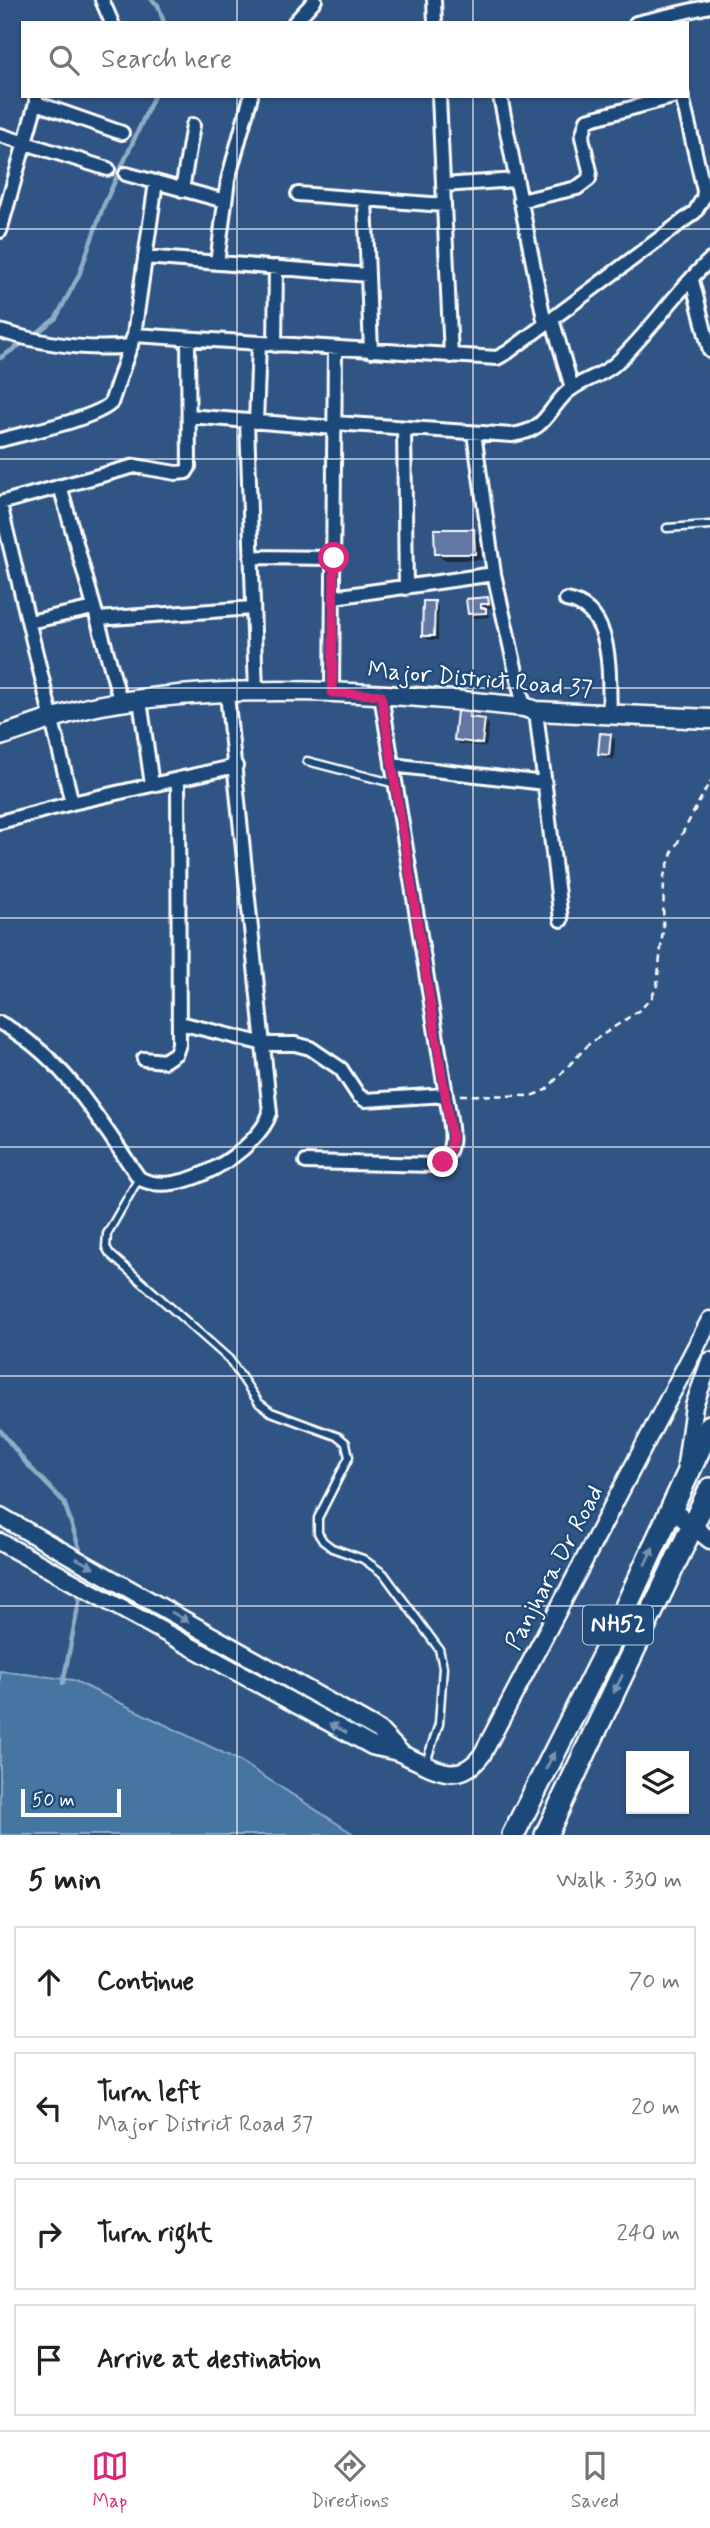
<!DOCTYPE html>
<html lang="en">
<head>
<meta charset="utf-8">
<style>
	:root { --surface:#fff; --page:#f6f6f6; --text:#222; --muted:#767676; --line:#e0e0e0; --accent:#db2777 }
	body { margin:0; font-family:Mynerve,sans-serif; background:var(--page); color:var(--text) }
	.controls { position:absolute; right:21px; bottom:21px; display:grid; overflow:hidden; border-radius:0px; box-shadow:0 2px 5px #0004 }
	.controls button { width:63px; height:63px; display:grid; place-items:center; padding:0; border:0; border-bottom:2px solid var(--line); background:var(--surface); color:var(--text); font:35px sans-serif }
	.scale { position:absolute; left:21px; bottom:18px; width:100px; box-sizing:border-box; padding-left:7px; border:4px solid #fff; border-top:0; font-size:19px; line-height:24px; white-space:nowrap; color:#fff; -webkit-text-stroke:5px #1f4a7a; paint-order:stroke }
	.stop { position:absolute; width:21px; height:21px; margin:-16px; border:5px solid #db2777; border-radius:50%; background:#fff }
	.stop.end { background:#db2777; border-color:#fff; box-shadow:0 2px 7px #0008 }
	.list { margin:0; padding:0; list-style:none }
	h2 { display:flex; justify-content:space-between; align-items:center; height:91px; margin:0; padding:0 28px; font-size:30px }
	h2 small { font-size:23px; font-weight:400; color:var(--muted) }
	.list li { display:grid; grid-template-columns:46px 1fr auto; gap:21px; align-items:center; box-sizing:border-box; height:112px; margin:0 14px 14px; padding:0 14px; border:2px solid var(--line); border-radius:0px }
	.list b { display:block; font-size:26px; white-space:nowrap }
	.list p { margin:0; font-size:23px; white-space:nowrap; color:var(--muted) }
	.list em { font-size:23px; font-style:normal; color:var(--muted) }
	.icon { flex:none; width:38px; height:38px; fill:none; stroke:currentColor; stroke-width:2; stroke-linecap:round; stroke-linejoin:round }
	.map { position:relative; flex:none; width:710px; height:1835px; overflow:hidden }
	.search { position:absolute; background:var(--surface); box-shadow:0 2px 5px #0004; left:21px; right:21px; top:21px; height:77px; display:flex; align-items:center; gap:18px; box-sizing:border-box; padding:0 24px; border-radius:0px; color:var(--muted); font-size:26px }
	.sheet { height:595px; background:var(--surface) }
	nav { display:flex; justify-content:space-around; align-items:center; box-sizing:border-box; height:98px; border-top:2px solid var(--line); background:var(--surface); font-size:19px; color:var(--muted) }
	nav a { display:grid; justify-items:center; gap:4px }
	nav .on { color:var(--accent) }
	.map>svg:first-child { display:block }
	.water { fill:#4474a0; stroke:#8facc6; stroke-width:2 }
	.shadow { fill:#0007 }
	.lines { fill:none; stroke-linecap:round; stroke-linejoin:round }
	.stream { stroke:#8facc6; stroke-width:4.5 }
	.building { fill:#6277a4; stroke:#fff; stroke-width:2 }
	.service-casing { stroke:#fff; stroke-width:11 }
	.minor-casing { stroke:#fff; stroke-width:18 }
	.tertiary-casing { stroke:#fff; stroke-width:21 }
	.secondary-casing { stroke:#fff; stroke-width:23 }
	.trunk-casing { stroke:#fff; stroke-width:26 }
	.path { stroke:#fff; stroke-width:2.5; stroke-dasharray:7 5; stroke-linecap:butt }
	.service { stroke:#1f4a7a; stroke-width:6 }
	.minor { stroke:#1f4a7a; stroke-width:12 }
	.tertiary { stroke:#1f4a7a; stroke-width:16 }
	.secondary { stroke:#1f4a7a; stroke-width:18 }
	.trunk { stroke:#1f4a7a; stroke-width:21 }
	.oneway { fill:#7992af }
	.route { stroke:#db2777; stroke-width:9 }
	.grid { fill:none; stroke:#fff; stroke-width:2; stroke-opacity:0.55 }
	.labels { text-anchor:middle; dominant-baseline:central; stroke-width:5; stroke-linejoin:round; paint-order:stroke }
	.shield { fill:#1f4a7a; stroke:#bcc9d7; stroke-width:2 }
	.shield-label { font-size:23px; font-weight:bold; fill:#fff }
	.street-label { font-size:24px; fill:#fff; stroke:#1f4a7a }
</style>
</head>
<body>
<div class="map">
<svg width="710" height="1835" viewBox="0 0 710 1835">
	<rect width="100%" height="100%" fill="#305585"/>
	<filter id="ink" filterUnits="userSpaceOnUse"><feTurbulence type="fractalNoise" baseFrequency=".0143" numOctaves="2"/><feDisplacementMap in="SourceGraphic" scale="14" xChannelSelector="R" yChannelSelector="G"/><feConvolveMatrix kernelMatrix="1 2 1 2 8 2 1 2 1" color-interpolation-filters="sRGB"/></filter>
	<g filter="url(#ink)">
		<path class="water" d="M0,1671L73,1680L240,1761L355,1835H0Z"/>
		<path class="shadow" d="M474,531L481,538V560H444L436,553Z
			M487,599L492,603V608H484L490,617L474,618L469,613Z
			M434,603L438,607V640H429L424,635Z
			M468,714L474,719L485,720L489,725L486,747L460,744L456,740Z
			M610,735L615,740L614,759L605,758L600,754Z"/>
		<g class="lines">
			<path class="stream" d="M152,0L158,5L164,23
				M33,336L56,318L79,275L103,207L154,96
				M0,358L26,341
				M0,1430L26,1463L64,1502L83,1559
				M63,1683L81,1592"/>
		</g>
		<path class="building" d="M434,529H474L475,554H435Z
			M488,597L489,604H481V608H486V613L468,614L466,599Z
			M423,601H435L434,636H422Z
			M457,711L469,712V717L485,719L482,744L454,740Z
			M600,733L611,734L609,755L598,754Z"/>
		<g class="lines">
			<g class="service-casing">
				<path id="service" d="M667,528L710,525
					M307,761L396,784
					M139,1178L107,1234L106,1247L110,1254L229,1359L259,1403L271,1412L339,1437L346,1443L349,1457L318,1518V1533L323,1541L332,1548L363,1559L384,1574L439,1649L443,1667L439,1724L426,1762"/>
			</g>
			<g class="minor-casing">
				<path id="minor" d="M102,0L112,23
					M434,0L435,23
					M294,23L315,0
					M636,23L710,6
					M439,96L451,356
					M500,96L545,324
					M36,103L122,133
					M0,135L108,169
					M126,174L225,201
					M443,185L516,180
					M182,190L193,125
					M298,194L444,205
					M365,199L371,351
					M520,201L577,188L589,179L590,171L582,137L587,120L676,96
					M0,231L36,103V96
					M145,257L368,275
					M217,263L228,180L251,96
					M692,280L710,351
					M552,319L572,388
					M0,331C43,344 86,351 131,346
					M134,335L497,358L508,352L695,212L703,198L704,191L682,96
					M275,345L276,267
					M189,416L335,428
					M247,421L256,693
					M256,422L259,343
					M335,423L512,435C545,430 545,415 565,394C579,380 601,377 615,364C650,333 676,290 710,260
					M404,428L406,588
					M474,433L494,574L524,707
					M0,440C25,433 95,419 111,403L134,335L156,182
					M60,486L121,703
					M0,503L135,466L176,473L186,472L189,467L188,339
					M0,504L72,803
					M251,557L334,558
					M334,597L494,574
					M566,600C616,608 608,677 610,715
					M97,619L253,608
					M29,622L94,608
					M332,693L335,349
					M140,700L152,785
					M536,711L561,920
					M392,765L544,783
					M0,822L72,803L236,766
					M0,1023C64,1056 99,1121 139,1178C177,1201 258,1151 270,1113L227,694
					M180,1023L264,1044H295L310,1048L341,1069L358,1095L365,1100L446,1095
					M144,1059L164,1061L176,1053L179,1044L178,779
					M306,1162L434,1165C462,1156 449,1117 446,1095L381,695"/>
			</g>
			<g class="tertiary-casing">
				<path id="tertiary" d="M686,1464L694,1406L710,1361
					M671,1509L710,1540
					M0,1516L379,1730L401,1753
					M0,1542L372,1746C383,1749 395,1750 404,1755C434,1768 458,1787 482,1755L710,1320"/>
			</g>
			<g class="secondary-casing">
				<path id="secondary" d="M0,736C33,726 68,711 102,705C240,681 385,692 524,707L536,711L710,719"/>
			</g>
			<g class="trunk-casing">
				<path id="trunk" d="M513,1835L605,1652L710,1426
					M546,1835L710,1489"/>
			</g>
			<path class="path" d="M460,1095L531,1096L546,1090L589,1044L641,1009L652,997L657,985L663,929L664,876L672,853L710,781"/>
			<use href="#service" class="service"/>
			<use href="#minor" class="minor"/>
			<use href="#tertiary" class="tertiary"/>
			<use href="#secondary" class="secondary"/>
			<use href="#trunk" class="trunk"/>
		</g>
		<defs><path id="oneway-solid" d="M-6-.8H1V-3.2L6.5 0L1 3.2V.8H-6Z" transform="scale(1.75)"/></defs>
		<g class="oneway">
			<use href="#oneway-solid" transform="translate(649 1556) rotate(-65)"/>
			<use href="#oneway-solid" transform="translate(85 1563) rotate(28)"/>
			<use href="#oneway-solid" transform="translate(180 1617) rotate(30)"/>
			<use href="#oneway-solid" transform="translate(618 1684) rotate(116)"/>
			<use href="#oneway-solid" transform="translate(338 1728) rotate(-152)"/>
			<use href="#oneway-solid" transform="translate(550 1761) rotate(-63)"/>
		</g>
	</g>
	<g class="lines" filter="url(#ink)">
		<path class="route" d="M334,558L332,693L381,695L452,1137L449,1155L443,1162"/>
	</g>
	<path class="grid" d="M237,0V23M473,0V23M237,96V1835M473,96V1835M0,229H710M0,459H710M0,688H710M0,918H710M0,1147H710M0,1376H710M0,1606H710"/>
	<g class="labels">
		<rect class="shield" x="583" y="1605.5" width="70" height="39" rx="5"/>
		<g class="shield-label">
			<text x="618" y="1625">NH52</text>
		</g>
		<g class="street-label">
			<text transform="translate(480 680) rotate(5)">Major District Road 37</text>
			<text transform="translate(555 1568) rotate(-62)">Panjhara Dr Road</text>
		</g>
	</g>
</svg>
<div class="controls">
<button><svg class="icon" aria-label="layers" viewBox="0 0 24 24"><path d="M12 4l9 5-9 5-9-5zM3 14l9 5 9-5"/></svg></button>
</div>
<div class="scale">50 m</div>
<div class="stop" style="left:334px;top:558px"></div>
<div class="stop end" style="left:443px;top:1162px"></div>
<div class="search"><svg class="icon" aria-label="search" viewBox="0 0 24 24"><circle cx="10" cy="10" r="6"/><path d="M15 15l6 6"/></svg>Search here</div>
</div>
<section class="sheet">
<h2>5 min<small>Walk · 330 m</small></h2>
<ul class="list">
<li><svg class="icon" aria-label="ahead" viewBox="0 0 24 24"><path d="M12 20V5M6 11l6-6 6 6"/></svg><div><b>Continue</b></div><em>70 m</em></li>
<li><svg class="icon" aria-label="left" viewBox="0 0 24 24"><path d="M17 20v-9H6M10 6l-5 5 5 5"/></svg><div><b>Turn left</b><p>Major District Road 37</p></div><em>20 m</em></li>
<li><svg class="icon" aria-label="right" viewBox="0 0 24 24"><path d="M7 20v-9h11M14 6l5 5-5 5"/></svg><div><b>Turn right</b></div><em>240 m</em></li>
<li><svg class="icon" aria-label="arrive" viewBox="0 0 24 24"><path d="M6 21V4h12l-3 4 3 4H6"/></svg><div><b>Arrive at destination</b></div></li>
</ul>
</section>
<nav>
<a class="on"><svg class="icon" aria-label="map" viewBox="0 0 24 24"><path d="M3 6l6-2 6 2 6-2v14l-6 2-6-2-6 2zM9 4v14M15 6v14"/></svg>Map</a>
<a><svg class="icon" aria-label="directions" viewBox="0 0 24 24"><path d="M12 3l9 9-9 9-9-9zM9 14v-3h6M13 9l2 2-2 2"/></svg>Directions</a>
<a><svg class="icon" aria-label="saved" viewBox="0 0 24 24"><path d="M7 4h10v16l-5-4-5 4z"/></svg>Saved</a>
</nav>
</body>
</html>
